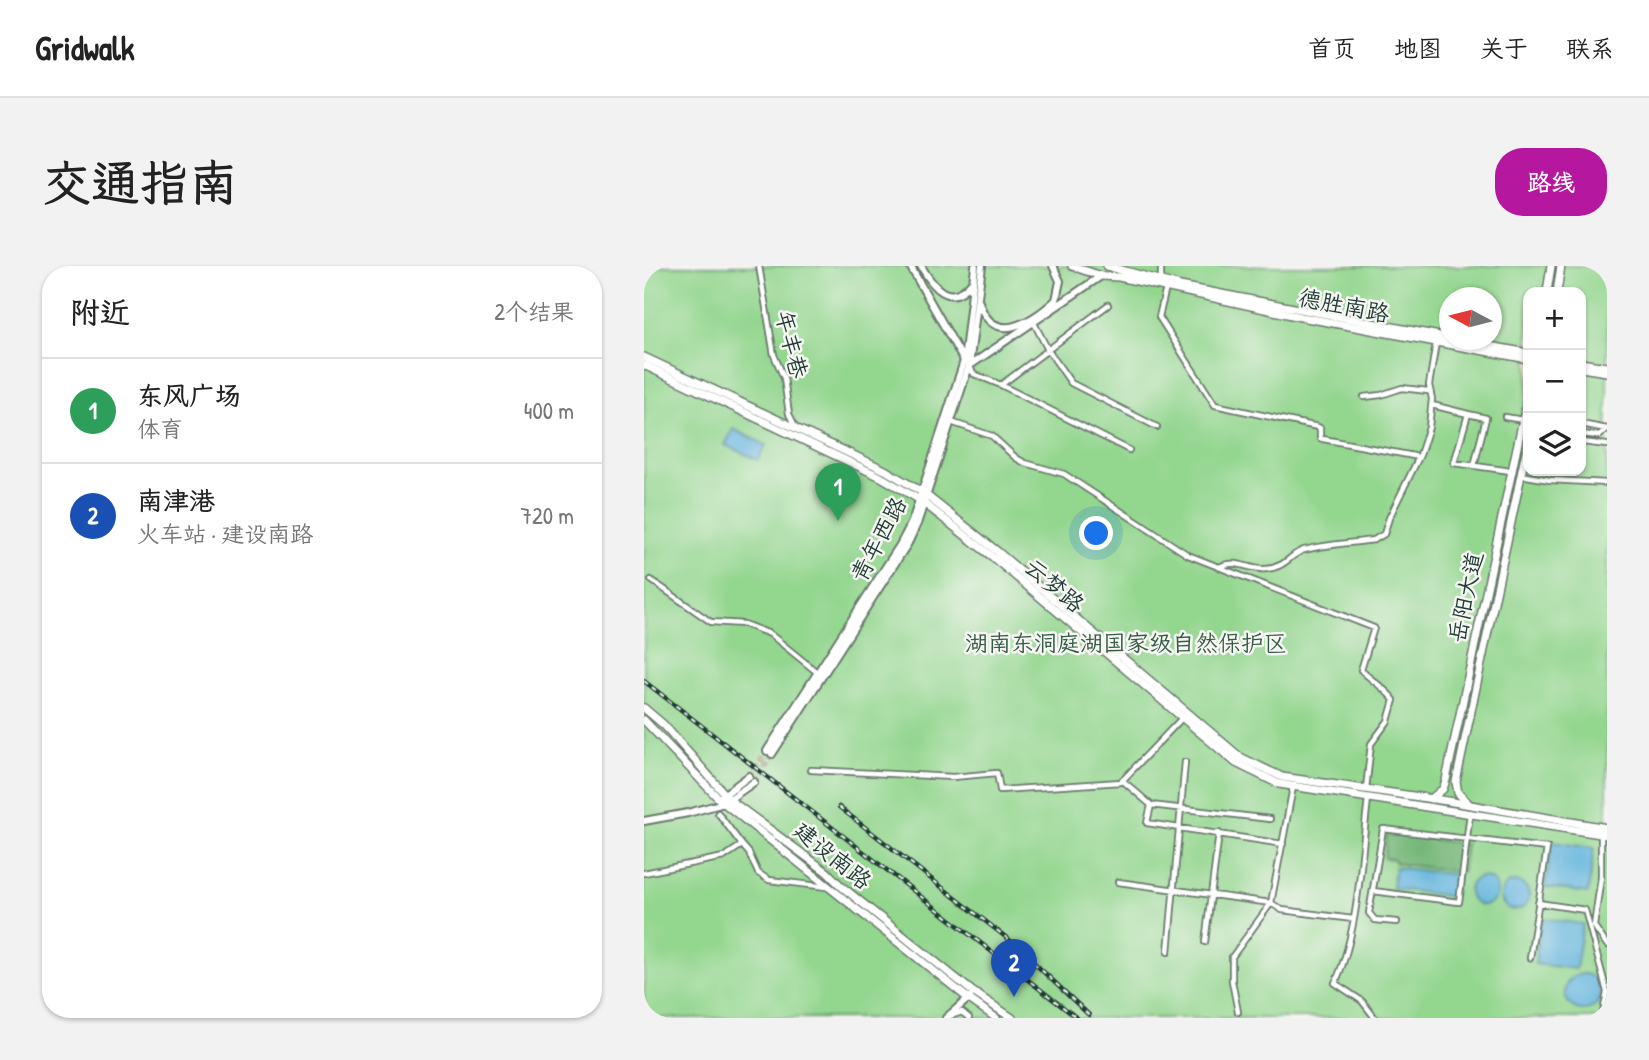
<!DOCTYPE html>
<html lang="zh">
<head>
<meta charset="utf-8">
<style>
	:root { --surface:#fff; --page:#f2f2f2; --text:#222; --muted:#767676; --line:#e0e0e0; --accent:#b5179e }
	body { margin:0; font-family:"Patrick Hand","LXGW WenKai TC",sans-serif; background:var(--page); color:var(--text) }
	.controls { position:absolute; right:21px; top:21px; display:grid; overflow:hidden; border-radius:14px; box-shadow:0 2px 5px #0004 }
	.controls button { width:63px; height:63px; display:grid; place-items:center; padding:0; border:0; border-bottom:2px solid var(--line); background:var(--surface); color:var(--text); font:35px sans-serif }
	.compass { position:absolute; left:795px; top:21px; width:63px; height:63px; border-radius:50%; background:var(--surface); box-shadow:0 2px 5px #0004; rotate:277deg }
	.you { position:absolute; left:453px; top:268px; width:24px; height:24px; margin:-18px; border:5px solid #fff; border-radius:50%; background:#1a73e8; box-shadow:0 0 0 10px #1a73e833 }
	.badge { display:grid; place-items:center; width:46px; height:46px; border-radius:50%; background:var(--accent); color:#fff; font-size:23px; font-weight:700 }
	.pin { position:absolute; translate:-50% -58px; filter:drop-shadow(0 2px 4px #0008) }
	.pin::after { content:''; position:absolute; top:37px; width:24px; height:21px; background:inherit; clip-path:polygon(0 0,100% 0,50% 100%) }
	.list { margin:0; padding:0; list-style:none }
	h2 { display:flex; justify-content:space-between; align-items:center; height:91px; margin:0; padding:0 28px; font-size:30px }
	h2 small { font-size:23px; font-weight:400; color:var(--muted) }
	.list li { display:grid; grid-template-columns:46px 1fr auto; gap:21px; align-items:center; box-sizing:border-box; height:105px; padding:0 28px; border-top:2px solid var(--line) }
	.list b { display:block; font-size:26px; white-space:nowrap }
	.list p { margin:0; font-size:23px; white-space:nowrap; color:var(--muted) }
	.list em { font-size:23px; font-style:normal; color:var(--muted) }
	.icon { flex:none; width:38px; height:38px; fill:none; stroke:currentColor; stroke-width:2; stroke-linecap:round; stroke-linejoin:round }
	.map { position:relative; flex:none; width:963px; height:752px; overflow:hidden; border-radius:28px }
	header { display:flex; align-items:center; gap:42px; box-sizing:border-box; height:98px; padding:0 35px; background:var(--surface); border-bottom:2px solid var(--line) }
	header strong { font-size:33px }
	nav { display:flex; gap:38px; margin-inline-start:auto; font-size:24px }
	.intro { display:flex; align-items:center; justify-content:space-between; box-sizing:border-box; height:168px; padding:0 42px }
	h1 { margin:0; font-size:49px }
	.button { padding:18px 32px; border-radius:28px; background:var(--accent); color:#fff; font-size:24px; font-weight:700 }
	main { display:flex; gap:42px; padding:0 42px }
	aside { flex:1; background:var(--surface); border-radius:28px; box-shadow:0 2px 5px #0004 }
	.map>svg:first-child { display:block }
	.green { fill:#93d68e; stroke:#598a61; stroke-width:2; fill-rule:evenodd }
	.forest { fill:#76b779; stroke:#4a7a56; stroke-width:2 }
	.water { fill:#62b4dd; stroke:#407888; stroke-width:2 }
	.lines { fill:none; stroke-linecap:round; stroke-linejoin:round }
	.secondary-tunnel { stroke:#c8c7b5; stroke-width:6; stroke-dasharray:6 3; stroke-linecap:butt }
	.minor-casing { stroke:#69796c; stroke-width:8 }
	.secondary-casing { stroke:#69796c; stroke-width:10 }
	.primary-casing { stroke:#69796c; stroke-width:10 }
	.minor { stroke:#fff; stroke-width:4.5 }
	.secondary { stroke:#fff; stroke-width:6 }
	.primary { stroke:#fff; stroke-width:7 }
	.rail-casing { stroke:#1f3d34; stroke-width:4.5 }
	.rail { stroke:#f6f6f2; stroke-width:2; stroke-dasharray:5; stroke-linecap:butt }
	.labels { text-anchor:middle; dominant-baseline:central; stroke-width:5; stroke-linejoin:round; paint-order:stroke }
	.street-label { font-size:23px; fill:#1f3d34; stroke:#f6f6f2 }
	.park-label { font-size:23px; fill:#365c46; stroke:#f6f6f2 }
</style>
</head>
<body>
<header>
<strong>Gridwalk</strong>
<nav><a>首页</a><a>地图</a><a>关于</a><a>联系</a></nav>
</header>
<div class="intro"><h1>交通指南</h1><a class="button">路线</a></div>
<main>
<aside>
<h2>附近<small>2个结果</small></h2>
<ul class="list">
<li><span class="badge" style="background:#2e9e5b">1</span><div><b>东风广场</b><p>体育</p></div><em>400 m</em></li>
<li><span class="badge" style="background:#1a4fb4">2</span><div><b>南津港</b><p>火车站 · 建设南路</p></div><em>720 m</em></li>
</ul>
</aside>
<div class="map">
<svg width="963" height="752" viewBox="0 0 963 752">
	<rect width="100%" height="100%" fill="#f6f6f2"/>
	<filter id="ink" filterUnits="userSpaceOnUse"><feTurbulence type="fractalNoise" baseFrequency=".0143" numOctaves="2"/><feDisplacementMap in="SourceGraphic" scale="14" xChannelSelector="R" yChannelSelector="G"/><feConvolveMatrix kernelMatrix="1 2 1 2 8 2 1 2 1" color-interpolation-filters="sRGB"/></filter>
	<filter id="wash" filterUnits="userSpaceOnUse"><feTurbulence type="fractalNoise" baseFrequency=".00686" numOctaves="4" result="noise"/><feDisplacementMap in="SourceGraphic" scale="28" xChannelSelector="R" yChannelSelector="G"/><feGaussianBlur stdDeviation="1.57" result="paint"/><feColorMatrix in="noise" values="0 0 0 0 0 0 0 0 0 0 0 0 0 0 0 0 0 1.4 0 .05"/><feComposite in="paint" operator="in"/></filter>
	<g filter="url(#wash)">
		<rect width="100%" height="100%" fill="#f2e9d5"/>
		<path class="green" d="M0,0H963V752H0ZM884,26H937V205H884ZM806,32H848V74H806Z"/>
		<path class="forest" d="M743,567L822,578L818,606L752,597L750,593L740,592Z"/>
		<path class="water" d="M89,163L122,179L114,194L81,179Z
			M908,576L950,582L944,627L901,621Z
			M751,601L814,609L810,631L748,622Z
			M825 625a14 14 0 1 1 28 0a14 14 0 1 1-28 0Z
			M857 630a14 14 0 1 1 28 0a14 14 0 1 1-28 0Z
			M897,652L939,658L932,703L891,698Z
			M921 726a18 18 0 1 1 36 0a18 18 0 1 1-36 0Z"/>
	</g>
	<g filter="url(#ink)">
		<g class="lines">
			<path class="secondary-tunnel" d="M105,510L123,485
				M110,516L128,488"/>
			<g class="minor-casing">
				<path id="minor" d="M115,0L130,89L140,112L145,148L152,162
					M517,14V0
					M522,22L515,51L571,139L674,161L676,162V172L679,173L775,191
					M390,57L404,84L427,117L513,161
					M325,100L330,108L357,119L485,184
					M357,119L464,39
					M720,131L737,129L758,122L784,125
					M788,139L824,148L810,197L867,205
					M824,148L842,152L830,200
					M861,151L879,154
					M307,156L348,170L372,192L381,197L420,208L544,289L730,362L717,404C728,415 740,421 750,434L744,455L727,478L722,523
					M937,158L963,163
					M963,163L955,170L938,168V176L963,179
					M877,209L906,214L963,217
					M575,301C593,292 605,305 622,303C643,301 646,288 660,284C682,278 708,277 730,274L740,268L745,252L776,189L785,161L788,133L785,119L792,77
					M7,314L67,356L100,358L126,368L174,407
					M167,504L309,511L353,507L356,524L477,516L538,452
					M478,514L507,539L503,557L639,578
					M724,533C717,589 715,667 691,717L718,735L731,752
					M507,539L626,553
					M957,569V611L950,660L963,679
					M98,579L105,587L114,607L125,614L183,621
					M0,607L80,591L98,579L74,547
					M474,616L627,637L638,644L709,653
					M729,625L815,636L826,547
					M894,637L941,644L963,726L958,752
					M753,656L731,654L725,647L739,563L903,582L886,692
					M561,676L575,567
					M524,686L541,496
					M594,746L588,715V691L627,637L649,521
					M306,750L318,746L325,752"/>
			</g>
			<g class="secondary-casing">
				<path id="secondary" d="M266,0L320,95
					M277,0C289,21 306,43 328,16
					M335,36C349,82 389,55 412,34L416,15L409,0
					M325,100L457,10
					M123,485L256,279L268,256L320,95L331,0
					M128,488L264,277L273,258L325,100L338,0
					M77,531L105,510
					M0,555L44,547L80,537L110,516
					M302,752L326,731"/>
			</g>
			<g class="primary-casing">
				<path id="primary" d="M428,0L457,10L475,11L657,51L884,93
					M463,0L536,20L806,72
					M903,26L907,0
					M913,26L917,0
					M812,74L884,87
					M0,91L241,204L278,226L354,286L596,491L638,511L803,535L963,562
					M937,97L963,101
					M0,99L237,211L276,234L350,292L592,497L635,518L963,569
					M937,102L963,106
					M0,442L20,459L86,534L183,606L197,620L329,726L368,752
					M0,454L75,533L325,733L352,752
					M787,533L799,523L802,514L884,130
					M825,538L814,527L812,516L884,176"/>
			</g>
			<use href="#minor" class="minor"/>
			<use href="#secondary" class="secondary"/>
			<use href="#primary" class="primary"/>
			<g class="rail-casing">
				<path id="rail" d="M0,415L433,752
					M195,541L368,676L445,749"/>
			</g>
			<use href="#rail" class="rail"/>
		</g>
	</g>
	<g class="labels">
		<g class="street-label">
			<text transform="translate(700 39) rotate(11)">德胜南路</text>
			<text transform="translate(148 78) rotate(76)">年丰巷</text>
			<text transform="translate(234 273) rotate(-62)">青年西路</text>
			<text transform="translate(411 319) rotate(40)">云梦路</text>
			<text transform="translate(821 331) rotate(-78)">岳阳大道</text>
			<text transform="translate(189 589) rotate(39)">建设南路</text>
		</g>
		<g class="park-label">
			<text x="482" y="376">湖南东洞庭湖国家级自然保护区</text>
		</g>
	</g>
</svg>
<div class="controls">
<button>+</button>
<button>−</button>
<button><svg class="icon" aria-label="layers" viewBox="0 0 24 24"><path d="M12 4l9 5-9 5-9-5zM3 14l9 5 9-5"/></svg></button>
</div>
<svg class="compass" viewBox="-18 -18 36 36"><path d="M0-13l5 13h-10z" fill="#e53935"/><path d="M0 13l5-13h-10z" fill="#767676"/></svg>
<div class="you"></div>
<div class="pin badge" style="left:194px;top:255px;background:#2e9e5b">1</div>
<div class="pin badge" style="left:370px;top:731px;background:#1a4fb4">2</div>
</div>
</main>
</body>
</html>
